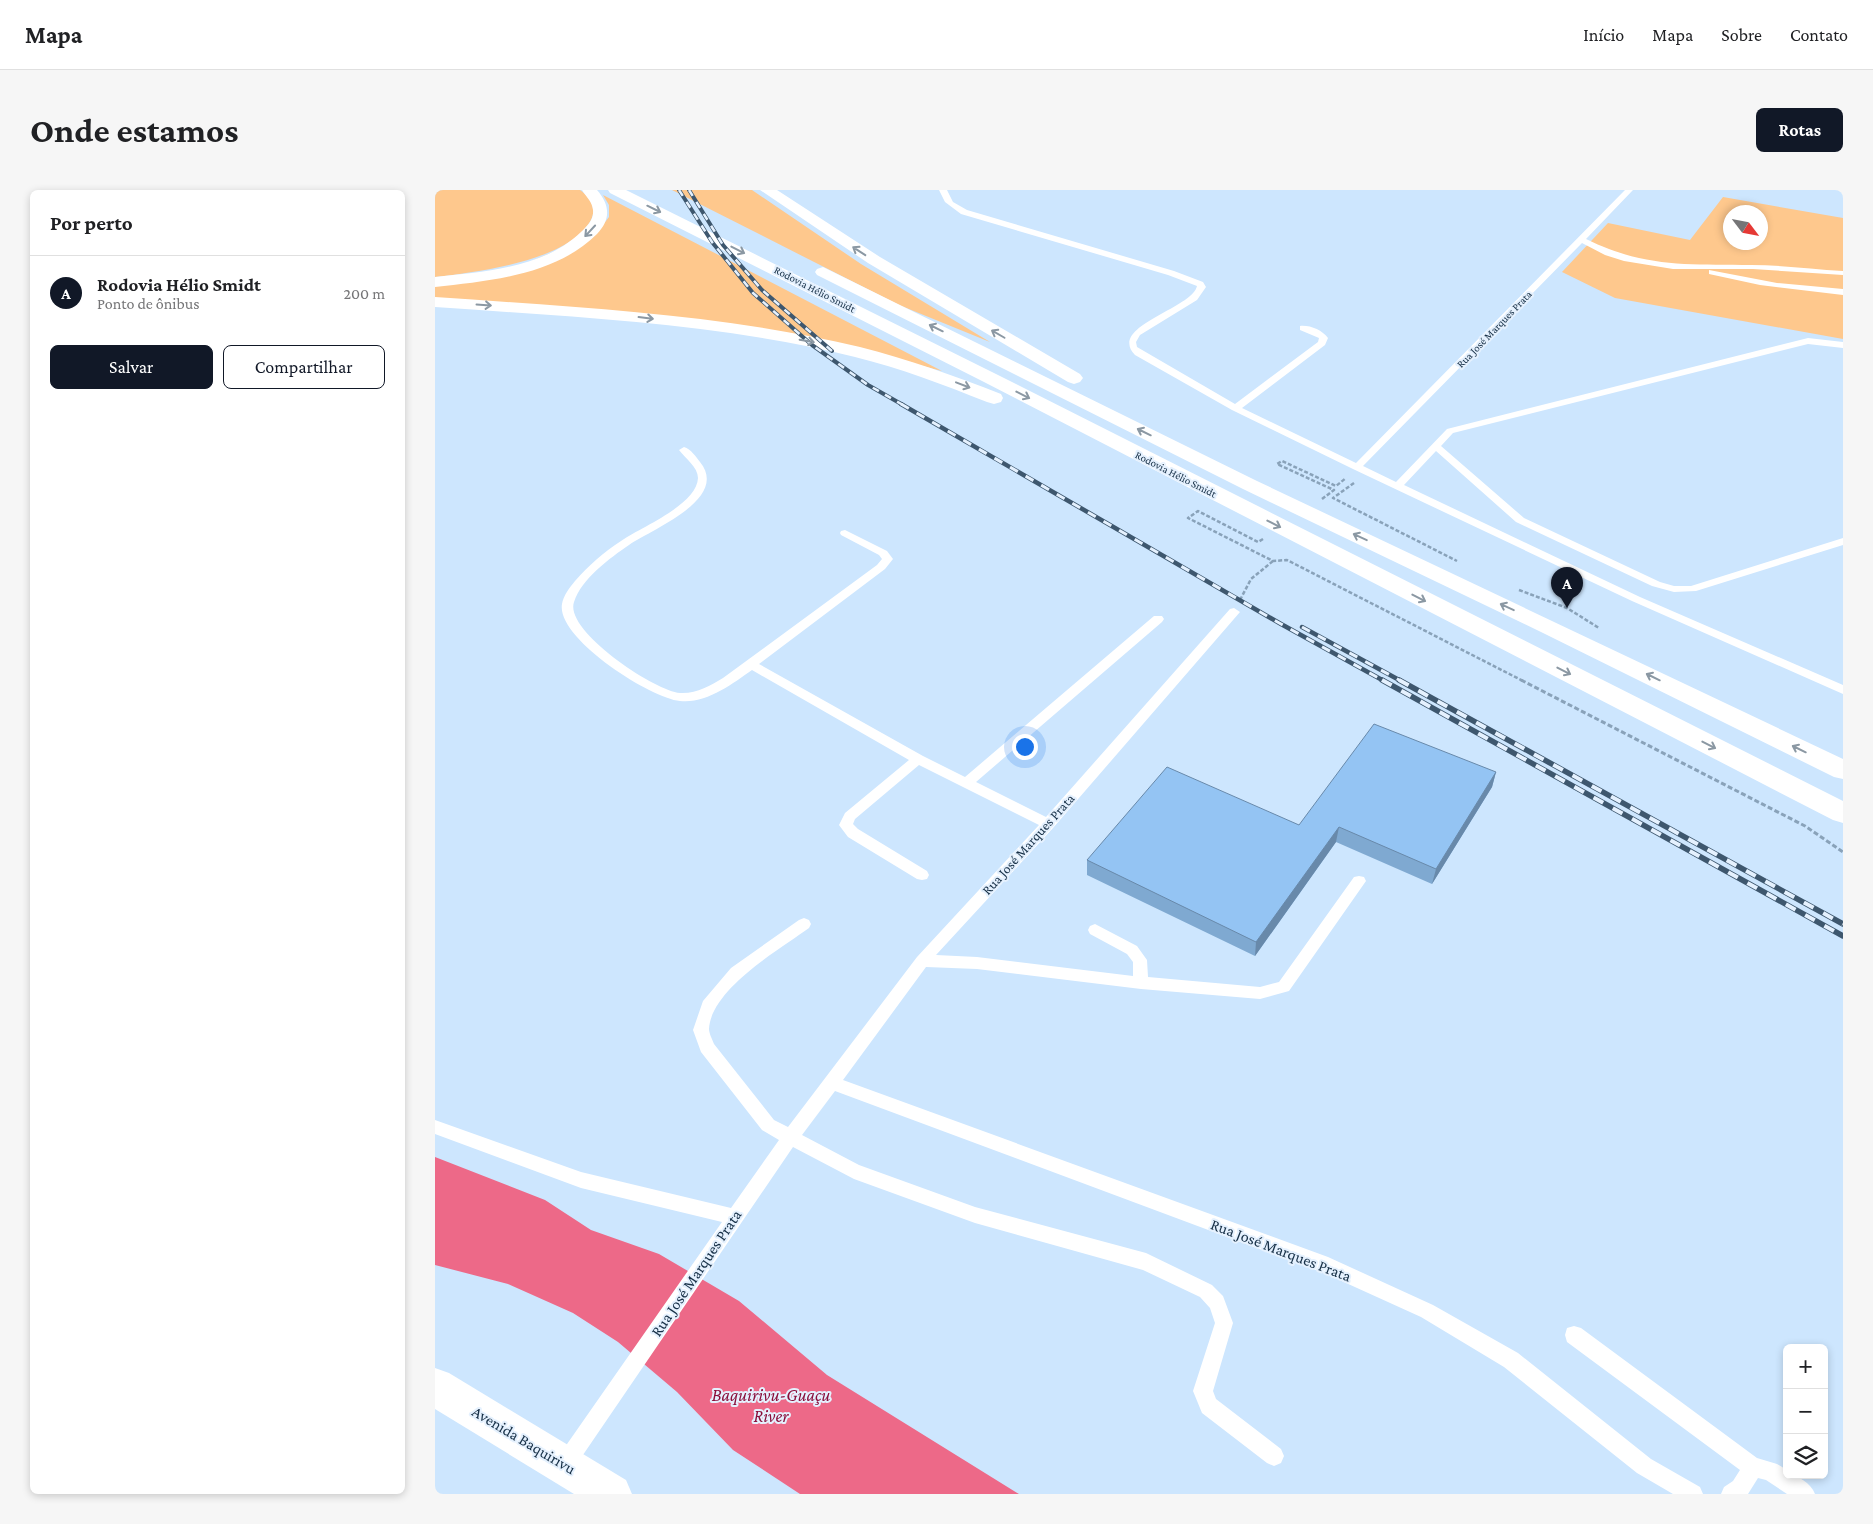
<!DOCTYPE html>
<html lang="pt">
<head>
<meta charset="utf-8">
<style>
	:root { --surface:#fff; --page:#f6f6f6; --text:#202124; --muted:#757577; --line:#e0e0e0; --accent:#111827 }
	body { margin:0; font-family:"Crimson Pro",serif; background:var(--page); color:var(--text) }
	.controls { position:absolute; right:15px; bottom:15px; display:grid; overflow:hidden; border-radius:8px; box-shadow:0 2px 8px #0003 }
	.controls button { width:45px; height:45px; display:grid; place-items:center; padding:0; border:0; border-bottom:1px solid var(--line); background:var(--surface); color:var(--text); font:25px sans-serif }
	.compass { position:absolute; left:1288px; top:15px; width:45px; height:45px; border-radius:50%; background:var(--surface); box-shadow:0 2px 8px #0003; rotate:122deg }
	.you { position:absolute; left:589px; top:556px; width:18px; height:18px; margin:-12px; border:4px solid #fff; border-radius:50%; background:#1a73e8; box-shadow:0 0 0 8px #1a73e833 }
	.badge { display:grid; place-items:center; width:32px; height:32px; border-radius:50%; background:var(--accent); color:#fff; font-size:16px; font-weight:700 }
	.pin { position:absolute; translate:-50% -41px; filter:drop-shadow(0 1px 2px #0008) }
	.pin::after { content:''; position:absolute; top:26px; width:18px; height:15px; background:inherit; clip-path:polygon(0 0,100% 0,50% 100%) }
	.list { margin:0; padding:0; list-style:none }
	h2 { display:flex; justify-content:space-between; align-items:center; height:65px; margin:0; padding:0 20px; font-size:21px }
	h2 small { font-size:16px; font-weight:400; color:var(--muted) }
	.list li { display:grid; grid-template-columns:32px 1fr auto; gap:15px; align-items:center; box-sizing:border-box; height:75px; padding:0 20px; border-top:1px solid var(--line) }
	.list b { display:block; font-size:19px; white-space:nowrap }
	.list p { margin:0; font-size:16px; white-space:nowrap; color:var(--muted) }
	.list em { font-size:16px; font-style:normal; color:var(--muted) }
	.actions { display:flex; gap:10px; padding:15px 20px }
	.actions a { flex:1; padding:11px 0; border:1px solid var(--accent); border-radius:8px; text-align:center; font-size:18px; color:var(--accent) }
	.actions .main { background:var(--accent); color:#fff }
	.icon { flex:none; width:28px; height:28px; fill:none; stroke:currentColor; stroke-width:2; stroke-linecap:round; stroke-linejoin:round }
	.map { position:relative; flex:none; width:1408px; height:1304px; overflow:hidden; border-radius:8px }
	header { display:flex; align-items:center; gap:30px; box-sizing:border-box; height:70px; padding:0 25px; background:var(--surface); border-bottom:1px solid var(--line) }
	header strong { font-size:24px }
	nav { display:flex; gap:28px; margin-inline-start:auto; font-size:18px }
	.intro { display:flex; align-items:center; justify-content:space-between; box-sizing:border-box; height:120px; padding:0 30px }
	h1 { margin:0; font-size:35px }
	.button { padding:12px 22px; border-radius:8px; background:var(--accent); color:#fff; font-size:18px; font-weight:700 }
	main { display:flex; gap:30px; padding:0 30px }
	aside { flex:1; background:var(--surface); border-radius:8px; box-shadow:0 2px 8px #0003 }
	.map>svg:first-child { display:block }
	.green { fill:#fec88d; fill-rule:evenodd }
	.water { fill:#ed6988 }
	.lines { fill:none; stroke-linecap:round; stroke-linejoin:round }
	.path-far1 { stroke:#89a2b9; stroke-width:2.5; stroke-dasharray:4 2; stroke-linecap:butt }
	.path { stroke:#89a2b9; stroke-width:3; stroke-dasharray:5 2.5; stroke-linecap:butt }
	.lane { fill:#fff; fill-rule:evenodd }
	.street { fill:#fff; fill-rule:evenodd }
	.highway { fill:#fff; fill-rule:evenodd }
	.rail-far2-casing { stroke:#3e576e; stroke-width:4 }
	.rail-far1-casing { stroke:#3e576e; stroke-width:4.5 }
	.rail-casing { stroke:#3e576e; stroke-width:5.5 }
	.rail-far2 { stroke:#e5f1fe; stroke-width:2.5; stroke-dasharray:7; stroke-linecap:butt }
	.rail-far1 { stroke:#e5f1fe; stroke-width:3; stroke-dasharray:9; stroke-linecap:butt }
	.rail { stroke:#e5f1fe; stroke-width:4; stroke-dasharray:11; stroke-linecap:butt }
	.wall { fill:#7fa9d1 }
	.shaded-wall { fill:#6889aa }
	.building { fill:#94c4f3; stroke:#6889aa }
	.oneway { stroke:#8b98a3 }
	.labels { text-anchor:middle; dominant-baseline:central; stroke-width:4; stroke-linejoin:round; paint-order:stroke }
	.far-street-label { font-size:11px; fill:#173047; stroke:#e5f1fe }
	.street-label { font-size:14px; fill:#173047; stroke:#e5f1fe }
	.near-street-label { font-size:16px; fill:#173047; stroke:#e5f1fe }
	.near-water-label { font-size:18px; font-style:italic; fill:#8a0e3b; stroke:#e5f1fe }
</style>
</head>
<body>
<header>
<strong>Mapa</strong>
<nav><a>Início</a><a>Mapa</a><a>Sobre</a><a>Contato</a></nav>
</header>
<div class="intro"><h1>Onde estamos</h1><a class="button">Rotas</a></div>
<main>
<aside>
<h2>Por perto<small></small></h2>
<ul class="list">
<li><span class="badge">A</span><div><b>Rodovia Hélio Smidt</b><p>Ponto de ônibus</p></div><em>200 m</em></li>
</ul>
<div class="actions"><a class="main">Salvar</a><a>Compartilhar</a></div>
</aside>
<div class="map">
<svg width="1408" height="1304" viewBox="0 0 1408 1304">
	<rect width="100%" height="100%" fill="#cde6fe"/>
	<path class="green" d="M0,0H145C155,7 162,18 156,30C134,71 42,82 0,87Z
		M237,0H317L426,74L555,152L464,115Z
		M168,5L507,181L377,148L0,109V95L55,88L160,45L174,27V15Z
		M1288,7L1408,28V149L1180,108L1127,82L1173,33L1255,50ZM1296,22H1326V52H1296Z"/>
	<path class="water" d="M0,967L110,1010L156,1040L224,1064L304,1111L392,1185L584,1304H365L298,1260L242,1202L183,1152L138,1123L73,1094L0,1075Z"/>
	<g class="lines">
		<path class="path-far1" d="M919,293L898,308L1022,371
			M887,309L899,300L842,274L847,271L901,296L911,288
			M828,349L823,352L763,321L753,328L838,371L852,370L1088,491
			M1084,400L1132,418L1164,438
			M805,410L816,389L838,371"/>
		<path class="path" d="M1086,490L1370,636L1408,662"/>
		<path class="lane" d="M504,0H512L518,12L532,20L739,81L768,92L771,97L762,110L705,145L701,152L702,157L800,214L883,152L884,148L865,140V136C875,135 887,140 893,148L890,155L807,218L921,273L1190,0H1198L1151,49C1210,78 1252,74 1316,75C1346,75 1377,79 1408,81V85L1318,79H1238L1189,71L1170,65L1147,53L928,276L961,292L1012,239L1373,148L1408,152V158L1373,154L1018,243L1006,256L1089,328L1225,392L1239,396H1256L1408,348V355L1261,401L1239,402L1217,396L1081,332L1001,261L969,295L1205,407L1408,495V504L1197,411L918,279L797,220L700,165C672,136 757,119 762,96L733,85L526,24L510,12Z
			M1274,80L1342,93L1408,99V105L1325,95L1274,84Z
			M249,257C256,259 261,267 265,272C295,309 217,339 194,355C175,368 146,389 139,412C129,441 220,501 245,503C261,504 275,496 288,488L442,375L447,369L444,365L406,345L405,343L406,341L410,340L452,361L458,369L450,379L324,474L488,566L530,587L719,426H727L729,429L727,432L541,592L611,627L795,419L799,418L805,422L618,638L501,765L542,767L698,786V772L692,764L655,744L653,740L655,736L660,734L702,756L712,770L713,787L825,797L844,792L919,687L924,686L929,687L931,691L854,801L825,809L706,799L542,779L491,777L408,890L893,1067L998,1115L1083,1163L1216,1269L1265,1297L1268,1304H1238L1202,1283L1069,1177L986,1127L889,1083L400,901L367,945L424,975L540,1017L711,1063L777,1095L788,1106L798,1133L778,1201L781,1209L846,1259L849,1266L846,1273L839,1276L832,1273L767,1223L758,1201L780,1133L775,1118L765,1107L708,1080L540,1033L419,989L358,957L137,1281L130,1284L123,1281L120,1274L123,1267L287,1032L146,998L0,944V930L146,982L296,1018L344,950L327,940L266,862L258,840L268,811L296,778L364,730L369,728L374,730L376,734L374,738C345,759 276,799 274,839C274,843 277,849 279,854L339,930L353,937L482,767L604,635L484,575L420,629L418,634L423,639L492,681L494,685L492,689L487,690L482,689L413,647L404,635L410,623L474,570L317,480C297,494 271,514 245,511C215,508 121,448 127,414C128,406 135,397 140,391C153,376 169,362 186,351C206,337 262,315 263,288C263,277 250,268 244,260Z
			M1139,1136L1146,1138L1322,1268L1342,1274L1352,1280V1285C1363,1285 1376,1293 1380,1304H1352L1331,1290L1323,1288L1313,1304H1286L1289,1297L1298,1291L1305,1280L1132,1152L1130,1145L1132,1138Z"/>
		<path class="street" d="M0,1178L14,1183L191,1290L197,1304H139L0,1219Z"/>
		<path class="highway" d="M147,0H162C175,15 176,29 162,44C121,85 55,91 0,97V87C48,82 109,78 146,42C152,36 159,30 158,20C157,11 151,7 147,0Z
			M173,0H191L561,184L1408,611V633L1398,630L549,192L175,3Z
			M325,0H342L445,67L645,184L648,188L645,192L639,194L633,192L433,73Z
			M388,77L822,291L1408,569V589L1399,587L1106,442L808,299L382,85L380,82L382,79Z
			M0,107C143,117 286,124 425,157C473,169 520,186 566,204L568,208L566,212L559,214L552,212C509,195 465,178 420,167C283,133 140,127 0,117Z"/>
		<g class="rail-far2-casing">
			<path id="rail-far2" d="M244,0L277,52L318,103L377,155L433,195L468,215
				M254,0L288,55L327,100L397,161"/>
		</g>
		<g class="rail-far1-casing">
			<path id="rail-far1" d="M466,214L846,434L949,491
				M867,437L966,491"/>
		</g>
		<g class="rail-casing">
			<path id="rail" d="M947,490L1408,746
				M964,490L1408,734"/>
		</g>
		<use href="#rail-far2" class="rail-far2"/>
		<use href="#rail-far1" class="rail-far1"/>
		<use href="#rail" class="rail"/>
	</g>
	<path class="wall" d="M1061,582L1057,597L997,694L901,652L820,766L652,685V670L864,635Z"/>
	<path class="shaded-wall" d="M1061,582L1057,597L997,694L1001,679Z
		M904,637L901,652L820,766L821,752Z"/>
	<path class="building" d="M939,534L1061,582L1001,679L904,637L821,752L652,670L732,577L864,635Z"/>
	<defs><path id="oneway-shaft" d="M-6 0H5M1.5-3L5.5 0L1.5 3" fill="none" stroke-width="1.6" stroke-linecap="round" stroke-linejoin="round" transform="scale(1.25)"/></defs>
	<g class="oneway">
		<use href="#oneway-shaft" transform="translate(219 19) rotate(26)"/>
		<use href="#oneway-shaft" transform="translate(155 41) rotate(133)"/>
		<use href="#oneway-shaft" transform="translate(303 60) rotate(27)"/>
		<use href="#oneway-shaft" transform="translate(424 61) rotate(-147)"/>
		<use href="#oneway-shaft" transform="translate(49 115) rotate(4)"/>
		<use href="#oneway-shaft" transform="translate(211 128) rotate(7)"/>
		<use href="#oneway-shaft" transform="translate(501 138) rotate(-154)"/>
		<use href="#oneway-shaft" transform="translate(563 144) rotate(-150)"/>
		<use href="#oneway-shaft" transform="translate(372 151) rotate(10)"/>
		<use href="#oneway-shaft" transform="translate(528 195) rotate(21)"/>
		<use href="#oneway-shaft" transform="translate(588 205) rotate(27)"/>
		<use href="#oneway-shaft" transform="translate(709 242) rotate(-154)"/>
		<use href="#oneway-shaft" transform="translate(839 334) rotate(27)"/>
		<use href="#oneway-shaft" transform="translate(925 347) rotate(-155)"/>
		<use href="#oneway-shaft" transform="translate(984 408) rotate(27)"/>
		<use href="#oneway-shaft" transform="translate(1072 417) rotate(-155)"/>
		<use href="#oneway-shaft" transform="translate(1129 481) rotate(27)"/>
		<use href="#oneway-shaft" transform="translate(1218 487) rotate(-154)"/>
		<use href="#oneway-shaft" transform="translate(1274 555) rotate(27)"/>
		<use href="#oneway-shaft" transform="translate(1364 559) rotate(-154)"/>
	</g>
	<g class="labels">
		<g class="far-street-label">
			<text transform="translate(380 99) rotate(27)">Rodovia Hélio Smidt</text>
			<text transform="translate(1059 139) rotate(-46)">Rua José Marques Prata</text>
			<text transform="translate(741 284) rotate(27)">Rodovia Hélio Smidt</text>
		</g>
		<g class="street-label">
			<text transform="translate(593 654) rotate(-48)">Rua José Marques Prata</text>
		</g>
		<g class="near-street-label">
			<text transform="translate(846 1060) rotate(21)">Rua José Marques Prata</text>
			<text transform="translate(261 1083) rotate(-56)">Rua José Marques Prata</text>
			<text transform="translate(89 1250) rotate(31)">Avenida Baquirivu</text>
		</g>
		<g class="near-water-label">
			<text x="336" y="1205">Baquirivu-Guaçu<tspan x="336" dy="21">River</tspan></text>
		</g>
	</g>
</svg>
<div class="controls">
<button>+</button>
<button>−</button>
<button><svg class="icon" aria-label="layers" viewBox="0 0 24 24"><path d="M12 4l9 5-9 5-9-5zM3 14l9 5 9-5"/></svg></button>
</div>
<svg class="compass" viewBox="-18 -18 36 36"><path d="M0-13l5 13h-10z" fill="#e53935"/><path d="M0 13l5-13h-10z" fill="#757577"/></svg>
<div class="you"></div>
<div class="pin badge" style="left:1132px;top:418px">A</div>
</div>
</main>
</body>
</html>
